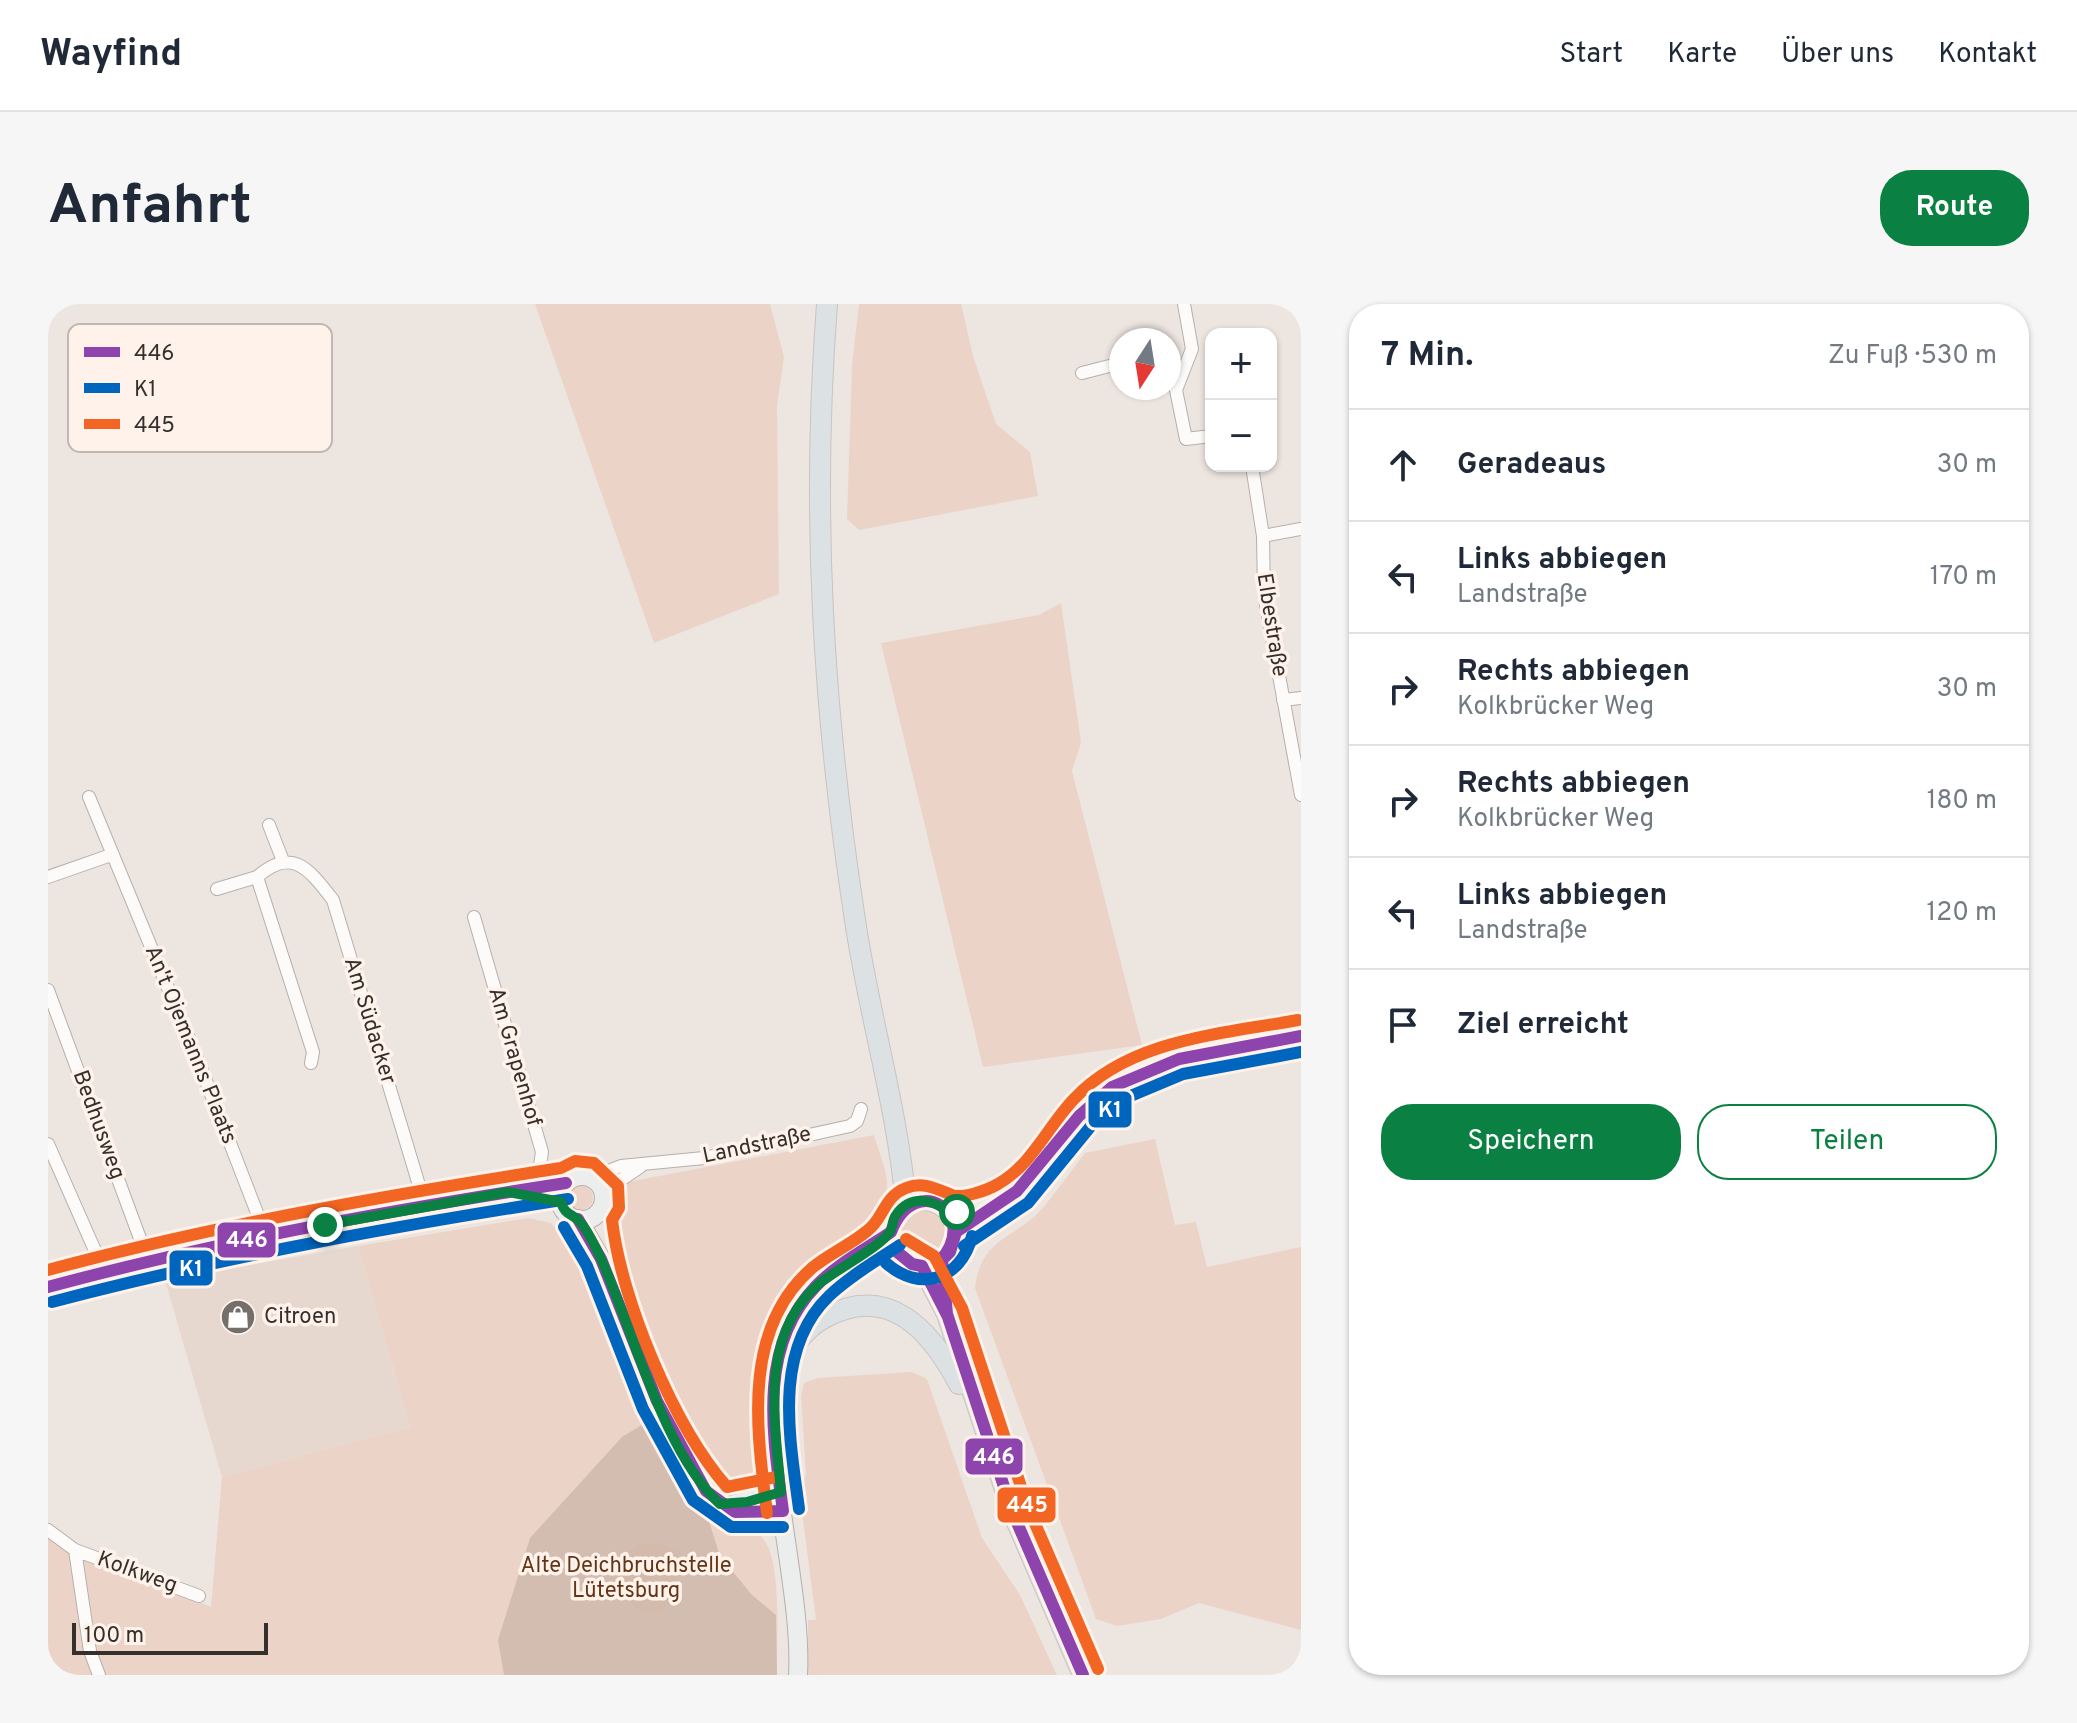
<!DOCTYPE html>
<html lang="de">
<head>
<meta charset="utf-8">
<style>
	:root { --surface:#fff; --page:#f6f6f7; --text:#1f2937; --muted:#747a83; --line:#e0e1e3; --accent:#0b8043 }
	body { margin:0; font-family:Overpass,sans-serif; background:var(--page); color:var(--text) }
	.controls { position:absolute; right:24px; top:24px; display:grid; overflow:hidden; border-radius:16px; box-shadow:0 2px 6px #0004 }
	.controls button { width:72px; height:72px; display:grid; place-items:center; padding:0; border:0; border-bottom:2px solid var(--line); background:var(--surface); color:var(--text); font:40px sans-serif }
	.compass { position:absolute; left:1061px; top:24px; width:72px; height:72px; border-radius:50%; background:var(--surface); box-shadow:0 2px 6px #0004; rotate:192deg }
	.scale { position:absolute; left:24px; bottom:20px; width:196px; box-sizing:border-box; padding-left:8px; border:4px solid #35302c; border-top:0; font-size:22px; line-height:28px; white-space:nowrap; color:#35302c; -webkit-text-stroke:6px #fef2eb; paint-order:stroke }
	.stop { position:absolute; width:24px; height:24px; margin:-18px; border:6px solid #0b8043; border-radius:50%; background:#fff }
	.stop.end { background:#0b8043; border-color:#fff; box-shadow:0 2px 8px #0008 }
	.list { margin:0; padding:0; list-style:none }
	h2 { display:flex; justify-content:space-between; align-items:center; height:104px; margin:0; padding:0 32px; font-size:34px }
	h2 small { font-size:26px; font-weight:400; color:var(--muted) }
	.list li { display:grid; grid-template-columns:52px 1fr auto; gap:24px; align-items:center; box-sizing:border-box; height:112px; padding:0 32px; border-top:2px solid var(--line) }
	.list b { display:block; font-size:30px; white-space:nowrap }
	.list p { margin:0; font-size:26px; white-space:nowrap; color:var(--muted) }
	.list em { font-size:26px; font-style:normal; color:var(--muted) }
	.actions { display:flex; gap:16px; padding:24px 32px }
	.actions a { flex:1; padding:18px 0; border:2px solid var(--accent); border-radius:32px; text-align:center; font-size:28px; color:var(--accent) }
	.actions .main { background:var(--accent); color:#fff }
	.icon { flex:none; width:44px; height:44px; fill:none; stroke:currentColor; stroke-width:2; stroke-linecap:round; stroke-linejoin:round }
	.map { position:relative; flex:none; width:1253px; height:1371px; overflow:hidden; border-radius:32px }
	header { display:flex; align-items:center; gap:48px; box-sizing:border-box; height:112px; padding:0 40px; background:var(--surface); border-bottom:2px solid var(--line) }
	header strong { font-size:38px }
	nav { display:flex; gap:44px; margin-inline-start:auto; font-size:28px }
	.intro { display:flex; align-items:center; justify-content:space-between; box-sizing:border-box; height:192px; padding:0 48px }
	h1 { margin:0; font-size:56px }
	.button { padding:20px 36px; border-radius:32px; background:var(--accent); color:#fff; font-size:28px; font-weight:700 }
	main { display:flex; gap:48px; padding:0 48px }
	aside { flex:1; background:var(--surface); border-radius:32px; box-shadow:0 2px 6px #0004 }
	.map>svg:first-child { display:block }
	.built { fill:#e7d8cf }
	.green { fill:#ebd4c7 }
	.forest { fill:#d3bcb0 }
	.water { fill:#d4baaa }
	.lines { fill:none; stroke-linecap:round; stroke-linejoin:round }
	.street-casing { stroke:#b5b0ac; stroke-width:14 }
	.secondary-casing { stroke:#b5b0ac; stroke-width:20 }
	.primary-casing { stroke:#c8c4c2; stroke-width:22 }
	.street { stroke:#fcfbfa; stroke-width:12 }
	.secondary { stroke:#eceeee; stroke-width:18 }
	.primary { stroke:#dce2e3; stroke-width:20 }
	.bus-1-casing { stroke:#fef2eb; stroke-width:18 }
	.bus-2-casing { stroke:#fef2eb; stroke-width:18 }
	.bus-3-casing { stroke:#fef2eb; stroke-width:18 }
	.bus-1 { stroke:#8e44ad; stroke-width:12 }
	.bus-2 { stroke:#0065bd; stroke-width:12 }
	.bus-3 { stroke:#f26522; stroke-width:12 }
	.route { stroke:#0b8043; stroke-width:10 }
	.labels { text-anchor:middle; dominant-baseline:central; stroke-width:7; stroke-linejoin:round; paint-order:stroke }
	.street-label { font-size:22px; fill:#35302c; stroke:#fef2eb }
	.poi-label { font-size:22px; fill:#35302c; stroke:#fef2eb; text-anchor:start }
	.park-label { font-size:22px; fill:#633516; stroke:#fef2eb }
	.key { fill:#fef2eb; stroke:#c2b8b2; stroke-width:2 }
	.key-label { font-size:22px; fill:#35302c }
	.line-badge { stroke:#fef2eb; stroke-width:3 }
	.badge-label { font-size:22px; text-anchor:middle; font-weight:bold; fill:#fff }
</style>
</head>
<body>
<header>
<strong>Wayfind</strong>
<nav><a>Start</a><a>Karte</a><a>Über uns</a><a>Kontakt</a></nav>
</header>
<div class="intro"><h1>Anfahrt</h1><a class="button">Route</a></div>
<main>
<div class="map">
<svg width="1253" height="1371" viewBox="0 0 1253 1371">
	<rect width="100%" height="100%" fill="#ede5e0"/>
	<path class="built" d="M310,942L362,1123L174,1173L117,976Z"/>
	<path class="green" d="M487,0H722L736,53L729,102L731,290L606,339Z
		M811,0H913L925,52L948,120L982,148L990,192L811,226L799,215L804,61Z
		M1013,299L1033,438L1024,467L1094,741L935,763L833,339L991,311Z
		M826,831C830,845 838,863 839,878C842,927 761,948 738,985C721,1012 703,1048 704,1081C705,1120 720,1150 710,1189L678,1187L668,1179L611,1083L560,930L580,878Z
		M1107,835L1127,921L1148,918L1159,963L1253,943V1326L1151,1299L1113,1315L1069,1322L1048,1315L927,984C933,934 965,936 994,905C1009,887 1022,868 1037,849Z
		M521 894a12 12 0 1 1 24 0a12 12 0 1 1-24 0Z
		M853 928a23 23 0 1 1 46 0a23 23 0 1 1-46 0Z
		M480,914L503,919L519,936L597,1119L649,1203C667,1221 690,1219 711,1231C736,1247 728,1341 729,1371H0V1234L163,1303L174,1173L362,1123L310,942Z
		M864,1068L879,1075L934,1234L972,1291L1009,1371H760V1316H768L752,1193L758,1169L753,1092L756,1079L769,1074Z"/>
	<path class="forest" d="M597,1119L631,1176L660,1214L672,1252L704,1291L728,1311L729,1371H456L450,1336L482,1234L574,1133Z"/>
	<path class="water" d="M591,1240H611L632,1248C628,1266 630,1281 627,1299L598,1310L586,1303L570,1278L573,1257Z"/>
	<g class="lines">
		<g class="street-casing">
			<path id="street" d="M1136,0L1144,45L1128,86L1138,135L1163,132
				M1121,54L1134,67
				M1034,69L1073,59
				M1204,162L1215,232
				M1253,225L1215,232L1216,290L1253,491
				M1235,396L1253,394
				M41,493L151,759L218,932
				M221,521L235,557
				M0,573L63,551
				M169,585L209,573
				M426,613L494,848L488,887
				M0,686L100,956
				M263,759L265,748L209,573C244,542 261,565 285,596L377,901
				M0,840L56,967
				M542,874L573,862L656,854L802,822L809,817L813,805
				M555,888L592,863
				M0,1226L27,1246L151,1292
				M27,1246L42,1347L51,1371"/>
		</g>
		<g class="secondary-casing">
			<path id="secondary" d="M512 894a22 22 0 1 1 44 0a22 22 0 1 1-44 0Z
				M467,889L513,898
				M901,909L948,898
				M530,915L553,955L609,1097L658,1187L687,1208L735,1207
				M908,928C937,913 965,895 986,869C1011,840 1031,804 1064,783C1117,748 1192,744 1253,732
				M806,958L848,947
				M0,983L100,956L218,932L377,901L518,879
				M683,1201L733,1188
				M750,1371C756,1262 690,1093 753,1000C774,969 813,949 843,928"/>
		</g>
		<g class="primary-casing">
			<path id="primary" d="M779,0C763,209 775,408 807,616C821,712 850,805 858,902
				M842 929a33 33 0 1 1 66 0a33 33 0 1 1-66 0Z
				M874,962L899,1010L964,1207L1035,1371
				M727,1061C743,1046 756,1025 776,1014C841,978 883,1027 911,1080"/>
		</g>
		<use href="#street" class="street"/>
		<use href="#secondary" class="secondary"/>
		<use href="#primary" class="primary"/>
		<g class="bus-1-casing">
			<path id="bus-1" d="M530,915L553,955L609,1097L658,1187L687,1208L735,1207
				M843,928C867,866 934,909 892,957
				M908,928L902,948L894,956L899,1010L964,1207L1035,1371
				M908,928L969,887L1031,812L1064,783L1131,755L1253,732
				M848,947L864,960L874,962L899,1011
				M0,983C170,937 344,906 518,879
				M735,1207C725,1132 709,1043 768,982C789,960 818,945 843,928"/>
		</g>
		<g class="bus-2-casing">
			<path id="bus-2" d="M516,923L539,962L595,1105L645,1196L683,1223H735
				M916,942L980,899L1043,822L1073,796L1135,770L1253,748
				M838,959C872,989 913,976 924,932
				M4,998C174,953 347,922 520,895
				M751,1205C742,1135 724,1047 781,992C802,972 828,957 852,941"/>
		</g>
		<g class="bus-3-casing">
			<path id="bus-3" d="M858,935L886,952L914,1004L979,1201L1050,1365
				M0,966C168,921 340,891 513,864L527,857L546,859L570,882L571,904L564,916C573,995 626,1123 679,1183L728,1173
				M719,1209C709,1127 693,1026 764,964C781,950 802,941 819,927C836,915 835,893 858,884C876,877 888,885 904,891C915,895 940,886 950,880C984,861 1000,822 1026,795C1082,735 1174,730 1250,716"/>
		</g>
		<use href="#bus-1" class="bus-1"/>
		<use href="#bus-2" class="bus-2"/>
		<use href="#bus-3" class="bus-3"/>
	</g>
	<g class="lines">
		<path class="route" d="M277,921L460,888L513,898C516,909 521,909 529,915C538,922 549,946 554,957C585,1027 616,1149 672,1200L699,1198L733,1188C727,1118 710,1031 772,979C788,966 833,942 842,928C845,923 844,916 848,911C862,891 885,894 901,909L909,908"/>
	</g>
	<defs>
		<g id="shop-disc" transform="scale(1.8)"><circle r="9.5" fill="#756f6b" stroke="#fef2eb"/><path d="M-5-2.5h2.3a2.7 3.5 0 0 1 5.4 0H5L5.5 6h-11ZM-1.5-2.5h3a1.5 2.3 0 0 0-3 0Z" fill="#fff"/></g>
	</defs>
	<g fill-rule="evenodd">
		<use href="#shop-disc" x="190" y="1013"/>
	</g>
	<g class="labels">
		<g class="street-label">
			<text transform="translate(1223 321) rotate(81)">Elbestraße</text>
			<text transform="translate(321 717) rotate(73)">Am Südacker</text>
			<text transform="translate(142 741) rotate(68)">An't Ojemanns Plaats</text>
			<text transform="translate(466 753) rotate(74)">Am Grapenhof</text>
			<text transform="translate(50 821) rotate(70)">Bedhusweg</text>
			<text transform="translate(709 842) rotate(-12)">Landstraße</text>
			<text transform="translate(89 1269) rotate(20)">Kolkweg</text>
		</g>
		<g class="poi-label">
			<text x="216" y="1013">Citroen</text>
		</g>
		<g class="park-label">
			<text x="578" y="1262">Alte Deichbruchstelle<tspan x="578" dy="25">Lütetsburg</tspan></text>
		</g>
	</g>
	<rect x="20" y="20" width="264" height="128" rx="12" class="key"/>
	<rect x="36" y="43" width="36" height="10" fill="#8e44ad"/>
	<rect x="36" y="79" width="36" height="10" fill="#0065bd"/>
	<rect x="36" y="115" width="36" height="10" fill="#f26522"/>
	<g class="key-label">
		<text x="86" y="56">446</text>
		<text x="86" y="92">K1</text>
		<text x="86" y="128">445</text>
	</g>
	<g class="line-badge">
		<rect x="1039" y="786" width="46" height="39" rx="8" fill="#0065bd"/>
		<rect x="168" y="917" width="61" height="38" rx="8" fill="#8e44ad"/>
		<rect x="120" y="945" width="46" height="38" rx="8" fill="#0065bd"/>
		<rect x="916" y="1133" width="60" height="39" rx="8" fill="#8e44ad"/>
		<rect x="948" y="1182" width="61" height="38" rx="8" fill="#f26522"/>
	</g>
	<g class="badge-label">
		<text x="1062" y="813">K1</text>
		<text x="199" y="943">446</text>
		<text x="143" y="972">K1</text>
		<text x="946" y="1160">446</text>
		<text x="979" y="1208">445</text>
	</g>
</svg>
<div class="controls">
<button>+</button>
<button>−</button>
</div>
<svg class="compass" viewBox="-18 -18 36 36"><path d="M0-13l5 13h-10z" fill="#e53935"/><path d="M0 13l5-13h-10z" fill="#747a83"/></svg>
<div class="scale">100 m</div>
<div class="stop" style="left:909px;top:908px"></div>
<div class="stop end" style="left:277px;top:921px"></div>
</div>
<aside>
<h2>7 Min.<small>Zu Fuß · 530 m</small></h2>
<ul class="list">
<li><svg class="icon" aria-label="ahead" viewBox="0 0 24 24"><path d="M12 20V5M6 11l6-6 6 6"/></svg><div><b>Geradeaus</b></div><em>30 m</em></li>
<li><svg class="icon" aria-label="left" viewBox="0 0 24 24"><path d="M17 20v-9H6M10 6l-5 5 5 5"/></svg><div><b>Links abbiegen</b><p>Landstraße</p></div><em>170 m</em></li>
<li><svg class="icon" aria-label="right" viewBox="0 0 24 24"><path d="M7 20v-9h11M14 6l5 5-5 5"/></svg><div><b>Rechts abbiegen</b><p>Kolkbrücker Weg</p></div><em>30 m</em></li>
<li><svg class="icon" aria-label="right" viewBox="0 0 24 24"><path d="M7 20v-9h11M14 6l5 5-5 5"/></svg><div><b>Rechts abbiegen</b><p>Kolkbrücker Weg</p></div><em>180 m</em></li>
<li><svg class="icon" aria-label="left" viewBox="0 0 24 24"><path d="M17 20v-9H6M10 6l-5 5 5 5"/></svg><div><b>Links abbiegen</b><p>Landstraße</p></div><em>120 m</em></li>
<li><svg class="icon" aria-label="arrive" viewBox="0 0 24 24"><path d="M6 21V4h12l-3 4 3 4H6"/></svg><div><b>Ziel erreicht</b></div></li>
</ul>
<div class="actions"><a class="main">Speichern</a><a>Teilen</a></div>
</aside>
</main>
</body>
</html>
